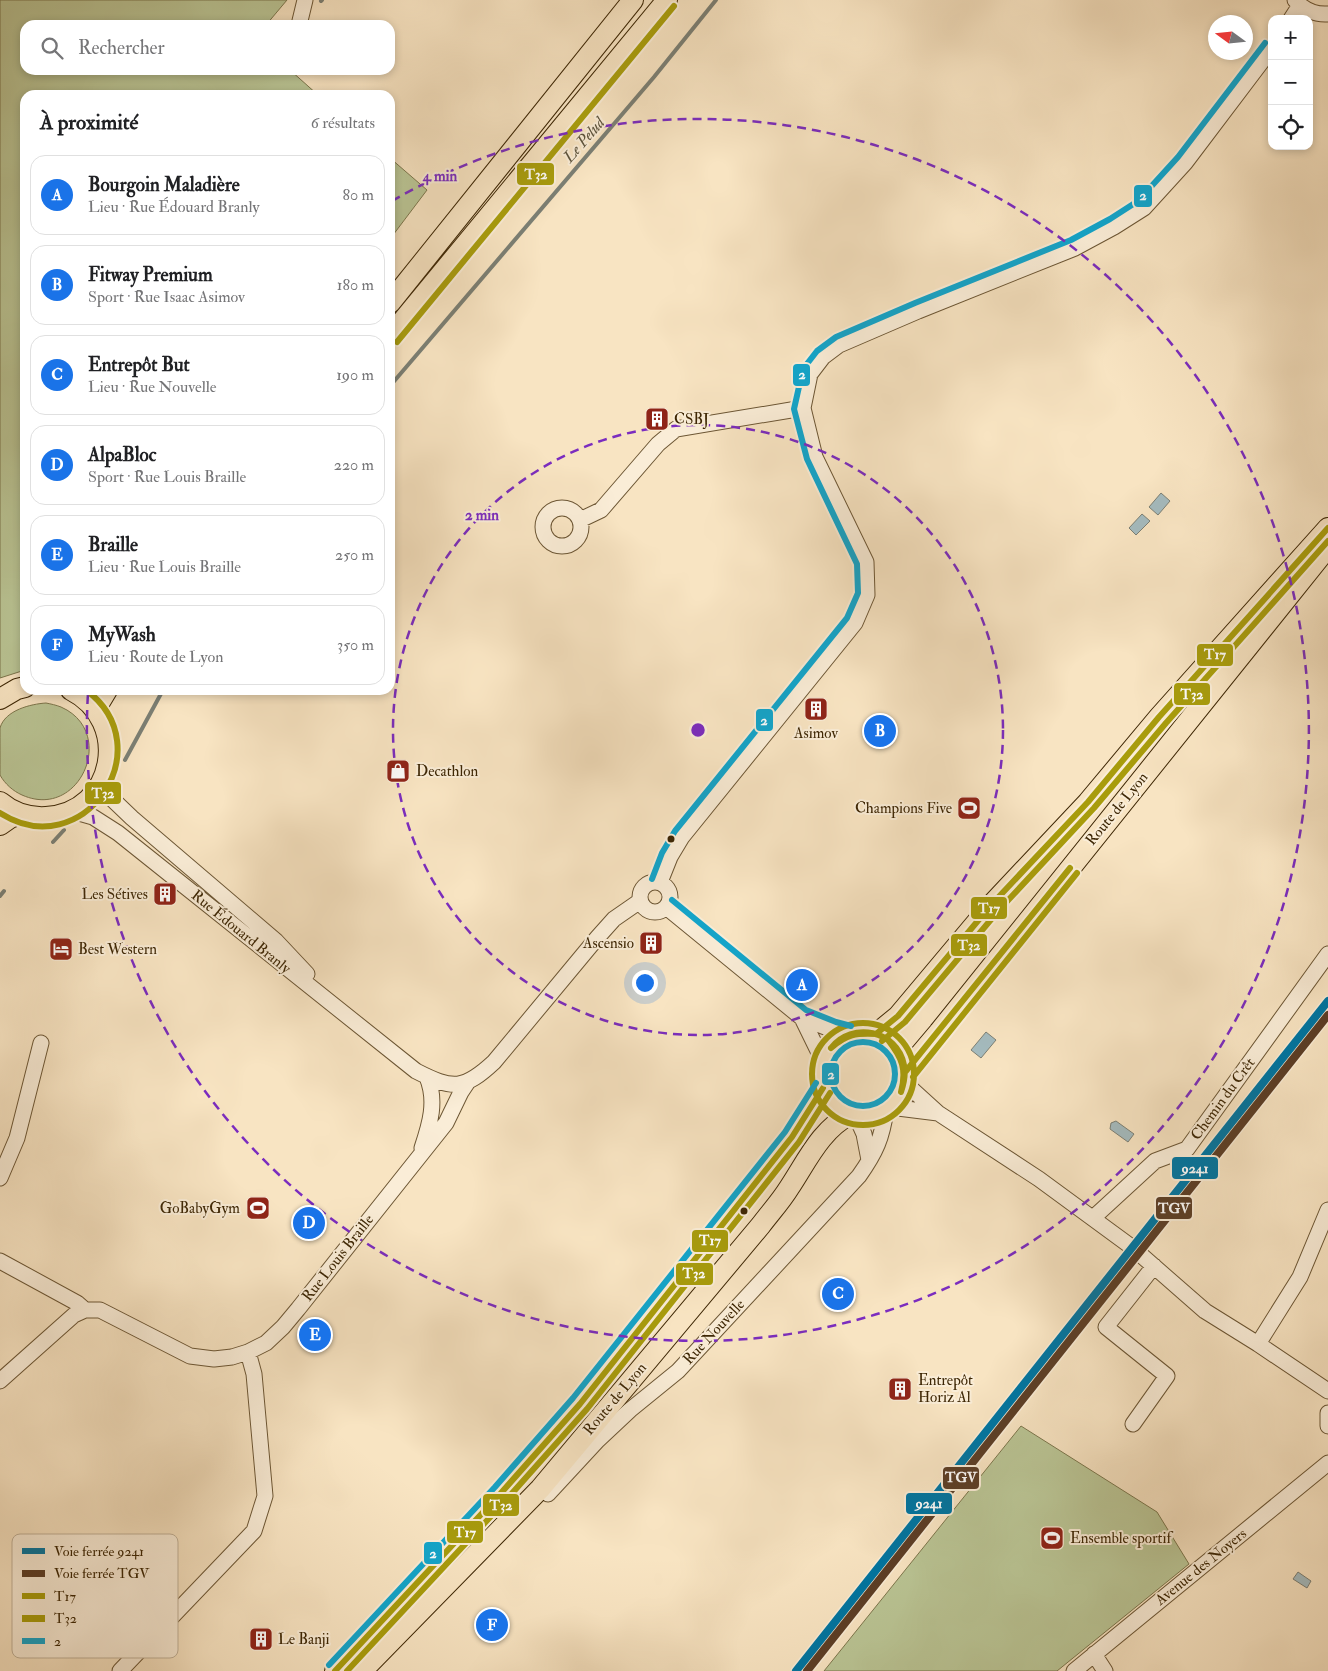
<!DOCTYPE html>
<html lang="fr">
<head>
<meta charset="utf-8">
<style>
	:root { --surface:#fff; --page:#f2f2f2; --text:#202124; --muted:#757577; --line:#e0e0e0; --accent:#1a73e8 }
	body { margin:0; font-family:"IM FELL Double Pica",serif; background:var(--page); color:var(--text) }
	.controls { position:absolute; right:15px; top:15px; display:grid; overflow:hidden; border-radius:10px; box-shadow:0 2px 8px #0003 }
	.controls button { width:45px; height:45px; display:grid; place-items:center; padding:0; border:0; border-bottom:1px solid var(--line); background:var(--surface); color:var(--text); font:25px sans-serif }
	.compass { position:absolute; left:1208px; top:15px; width:45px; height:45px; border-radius:50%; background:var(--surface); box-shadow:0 2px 8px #0003; rotate:285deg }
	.you { position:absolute; left:644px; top:982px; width:18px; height:18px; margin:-12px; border:4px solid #fff; border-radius:50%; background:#1a73e8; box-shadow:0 0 0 8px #1a73e833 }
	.badge { display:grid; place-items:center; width:32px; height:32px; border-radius:50%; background:var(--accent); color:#fff; font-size:16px; font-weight:700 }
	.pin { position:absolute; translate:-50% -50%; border:2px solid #fff; box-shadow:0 1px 5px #0006 }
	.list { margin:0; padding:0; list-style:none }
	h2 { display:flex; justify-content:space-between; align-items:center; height:65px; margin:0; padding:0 20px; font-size:21px }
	h2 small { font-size:16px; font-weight:400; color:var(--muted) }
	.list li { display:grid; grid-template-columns:32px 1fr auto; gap:15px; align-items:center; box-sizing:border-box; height:80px; margin:0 10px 10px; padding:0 10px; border:1px solid var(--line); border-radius:15px }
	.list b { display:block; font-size:19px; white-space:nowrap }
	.list p { margin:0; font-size:16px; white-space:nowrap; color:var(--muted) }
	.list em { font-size:16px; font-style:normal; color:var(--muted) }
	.icon { flex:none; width:28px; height:28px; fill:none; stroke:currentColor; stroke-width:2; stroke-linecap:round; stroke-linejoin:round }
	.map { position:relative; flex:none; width:1328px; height:1671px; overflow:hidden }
	.search { position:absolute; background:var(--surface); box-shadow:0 2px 8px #0003; left:20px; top:20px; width:375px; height:55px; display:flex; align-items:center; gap:12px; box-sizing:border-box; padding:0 18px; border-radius:15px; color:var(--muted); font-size:19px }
	.panel { position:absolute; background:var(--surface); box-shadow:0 2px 8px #0003; left:20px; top:90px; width:375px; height:605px; border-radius:15px }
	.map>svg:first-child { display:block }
	.green { fill:#bac595; stroke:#7c764c }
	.water { fill:#a4bbbf; stroke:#7b7f74 }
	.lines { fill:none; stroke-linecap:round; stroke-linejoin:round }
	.stream { stroke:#7b7f74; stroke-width:4 }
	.minor-casing { stroke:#6c5634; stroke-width:17 }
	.major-casing { stroke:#3d2604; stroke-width:22 }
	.minor { stroke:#faedd7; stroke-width:15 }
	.major { stroke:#f8e4c2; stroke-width:20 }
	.bus-1-casing { stroke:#faedd7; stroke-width:10 }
	.bus-2-casing { stroke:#faedd7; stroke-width:10 }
	.bus-3-casing { stroke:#faedd7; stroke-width:10 }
	.bus-1 { stroke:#a89c0c; stroke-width:6 }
	.bus-2 { stroke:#a89c0c; stroke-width:6 }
	.bus-3 { stroke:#12a5cb; stroke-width:6 }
	.rail-1-casing { stroke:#faedd7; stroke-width:11 }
	.rail-2-casing { stroke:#faedd7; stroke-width:11 }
	.rail-1 { stroke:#0075a1; stroke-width:8 }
	.rail-2 { stroke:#5c3e26; stroke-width:8 }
	.ring { fill:none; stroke:#7b2cbf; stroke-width:2.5; stroke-dasharray:9 6 }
	.bus-dot { fill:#3d2604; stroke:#faedd7; stroke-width:2 }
	.labels { text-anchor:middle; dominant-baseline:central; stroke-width:4; stroke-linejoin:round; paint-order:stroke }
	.poi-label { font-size:15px; fill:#3d2604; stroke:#faedd7; text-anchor:start }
	.street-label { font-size:15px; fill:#3d2604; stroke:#faedd7 }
	.water-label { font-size:16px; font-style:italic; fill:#5c533c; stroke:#faedd7 }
	.key { fill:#faedd7; stroke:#c1b198; stroke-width:1 }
	.key-label { font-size:14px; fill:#3d2604 }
	.centre { fill:#7b2cbf; stroke:#faedd7; stroke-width:2.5 }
	.ring-label { font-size:15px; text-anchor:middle; font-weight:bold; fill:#7b2cbf; stroke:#faedd7; stroke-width:4; stroke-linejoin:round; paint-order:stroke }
	.line-badge { stroke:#faedd7; stroke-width:2 }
	.badge-label { font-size:14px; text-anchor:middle; font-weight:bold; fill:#fff }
</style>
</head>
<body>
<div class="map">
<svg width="1328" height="1671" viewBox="0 0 1328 1671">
	<rect width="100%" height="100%" fill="#f8e4c2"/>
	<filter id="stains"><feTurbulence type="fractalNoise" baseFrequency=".004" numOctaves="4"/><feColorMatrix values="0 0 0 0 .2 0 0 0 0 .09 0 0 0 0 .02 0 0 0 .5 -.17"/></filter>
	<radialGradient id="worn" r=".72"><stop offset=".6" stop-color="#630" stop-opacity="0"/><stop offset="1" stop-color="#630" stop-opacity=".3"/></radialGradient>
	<path class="green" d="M0,0H287L266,25H25V70H290L318,95H25V670L0,678Z
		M390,158L427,190L390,239Z
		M46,703C51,704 56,705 61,707C118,732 80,821 22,795C13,791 5,784 0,775C0,765 0,736 0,728C5,710 31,704 46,703Z
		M1021,1426L1157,1512L1189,1564L1057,1671H824Z"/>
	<path class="water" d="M1161,493L1170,501L1158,515L1149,507Z
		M1142,514L1150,521L1136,535L1129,528Z
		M986,1032L996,1040L981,1058L971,1050Z
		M1116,1121L1134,1134L1128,1142L1110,1129L1111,1123Z
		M1298,1572L1311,1581L1307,1588L1293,1579Z"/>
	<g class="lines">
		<path class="stream" d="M321,1L322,0
			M390,386L654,77L716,0
			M125,760L163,690
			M53,842L64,830
			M0,896L4,891"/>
		<g class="minor-casing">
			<path id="minor" d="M1295,0C1303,9 1315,15 1328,14
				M1291,19L1300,5
				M299,25L305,0
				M543 527a19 19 0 1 1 38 0a19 19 0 1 1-38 0Z
				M580,520L601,510L658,444L676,429L803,408
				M104,777L109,796L132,818L276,941L307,974
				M72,811L93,817L118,833L416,1071C453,1090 464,1090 494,1062L597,938L614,919L640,901
				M640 897a15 15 0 1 1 30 0a15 15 0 1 1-30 0Z
				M660,882L670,857L682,837L855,623L867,595L866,562L815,457L803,408L810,374L823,357L839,345L918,311L1075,248L1114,227L1144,208L1185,163L1272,48
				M666,907L802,1018L833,1030L849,1034
				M802,1018L823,1061
				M905,1083L938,1113L1039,1179L1133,1248L1205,1311L1258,1344L1328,1391
				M890,1107L938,1113
				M856,1116L864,1134L869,1160
				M422,1148C430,1124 437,1101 427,1077
				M0,1178L17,1138L41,1043
				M1093,1218L1155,1161L1187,1149L1328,954
				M0,1261L77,1303L85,1310
				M1258,1344L1300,1277L1328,1210
				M0,1381L74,1315L85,1310H100L190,1356L214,1359L232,1357L248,1352L266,1343L283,1327L298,1309L446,1123L461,1092L467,1083
				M1328,1413V1426
				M1133,1424L1167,1376L1106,1327L1154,1266
				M548,1494L598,1440L630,1410L678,1371L859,1176C876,1152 882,1138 886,1110
				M1094,1654L1105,1671
				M120,1671L254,1531L265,1496L254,1374L248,1352
				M1074,1671L1328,1463"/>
		</g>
		<g class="major-casing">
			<path id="major" d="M390,303L633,0
				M390,336L667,0
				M0,699L17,689L25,687
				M95,710L107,690
				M0,802C13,813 29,818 46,817C116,813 132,721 71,690
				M0,825L10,818L20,814
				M821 1074a42 42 0 1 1 84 0a42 42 0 1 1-84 0Z
				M876,1034L898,1016L992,904L1088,802L1159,717L1328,528
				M906,1071L939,1032L1328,547
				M335,1671L501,1493L580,1404L792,1137L823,1088
				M362,1671L540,1489L761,1225C770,1213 781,1201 789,1188C807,1161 821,1129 851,1114"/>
		</g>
		<use href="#minor" class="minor"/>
		<use href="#major" class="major"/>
		<g class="bus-1-casing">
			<path id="bus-1" d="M876,1034L898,1016L992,904L1088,802L1159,717L1328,528
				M888,1040C902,1058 907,1069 901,1092
				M831,1048C852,1021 897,1030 904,1065C906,1074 904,1083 901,1092
				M831,1048C847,1034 856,1033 876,1034
				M906,1071L1070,868
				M335,1671L501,1493L580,1404L792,1137L823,1088"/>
		</g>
		<g class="bus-2-casing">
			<path id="bus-2" d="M397,342L674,6
				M0,813C83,866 164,748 86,690
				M812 1074a51 51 0 1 1 102 0a51 51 0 1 1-102 0Z
				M882,1041L905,1022L999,910L1094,808L1166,723L1328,541
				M913,1077L1077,873
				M347,1671L507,1499L587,1409L799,1142L830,1093"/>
		</g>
		<g class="bus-3-casing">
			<path id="bus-3" d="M652,879L662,853L675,831L847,618L858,593L857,564L807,459L794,409L803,369L817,351L836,337L915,303L1071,240L1110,219L1138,201L1178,157L1265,43
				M672,900L806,1010L836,1022L851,1026
				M831 1074a32 32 0 1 1 64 0a32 32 0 1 1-64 0Z
				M329,1665L495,1487L573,1398L785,1132L816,1083"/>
		</g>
		<use href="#bus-1" class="bus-1"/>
		<use href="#bus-2" class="bus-2"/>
		<use href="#bus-3" class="bus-3"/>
		<g class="rail-1-casing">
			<path id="rail-1" d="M796,1671L1328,1001"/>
		</g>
		<g class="rail-2-casing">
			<path id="rail-2" d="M807,1671L1328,1015"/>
		</g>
		<use href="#rail-1" class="rail-1"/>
		<use href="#rail-2" class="rail-2"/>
	</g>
	<g class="ring">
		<circle cx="698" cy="730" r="305"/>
		<path d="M392 201A611 611 0 1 1 88 693"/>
	</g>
	<defs>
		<g id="building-square" transform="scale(1.25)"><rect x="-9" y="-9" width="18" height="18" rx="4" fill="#8f2418" stroke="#faedd7"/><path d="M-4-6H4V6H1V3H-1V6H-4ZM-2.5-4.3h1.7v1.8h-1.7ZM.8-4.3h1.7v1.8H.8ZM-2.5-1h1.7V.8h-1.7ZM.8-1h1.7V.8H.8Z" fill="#fff"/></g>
		<g id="shop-square" transform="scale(1.25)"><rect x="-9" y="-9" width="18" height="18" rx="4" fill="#8f2418" stroke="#faedd7"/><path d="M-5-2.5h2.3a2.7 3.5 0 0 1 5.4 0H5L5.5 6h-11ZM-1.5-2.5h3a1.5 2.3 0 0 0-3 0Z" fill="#fff"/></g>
		<g id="stadium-square" transform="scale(1.25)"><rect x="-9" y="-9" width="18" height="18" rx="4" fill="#8f2418" stroke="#faedd7"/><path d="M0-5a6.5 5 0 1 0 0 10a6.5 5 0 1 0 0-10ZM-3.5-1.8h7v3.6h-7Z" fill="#fff"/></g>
		<g id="hotel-square" transform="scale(1.25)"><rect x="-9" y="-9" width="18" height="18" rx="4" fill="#8f2418" stroke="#faedd7"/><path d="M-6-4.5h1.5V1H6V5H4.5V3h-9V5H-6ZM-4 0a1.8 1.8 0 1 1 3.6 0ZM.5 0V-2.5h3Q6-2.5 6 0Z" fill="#fff"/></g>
	</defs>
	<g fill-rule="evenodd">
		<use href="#building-square" x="657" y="419"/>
		<use href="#building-square" x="816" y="709"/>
		<use href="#shop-square" x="398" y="771"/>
		<use href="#stadium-square" x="969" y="808"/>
		<use href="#building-square" x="165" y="894"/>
		<use href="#building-square" x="651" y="943"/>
		<use href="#hotel-square" x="61" y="949"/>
		<use href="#stadium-square" x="258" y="1208"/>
		<use href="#building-square" x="900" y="1389"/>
		<use href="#stadium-square" x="1052" y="1538"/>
		<use href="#building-square" x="261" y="1639"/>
	</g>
	<g class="bus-dot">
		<circle cx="671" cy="839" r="4.5"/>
		<circle cx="744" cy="1211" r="4.5"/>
	</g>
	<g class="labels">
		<g class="poi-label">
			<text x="674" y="419">CSBJ</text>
			<text x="816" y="733" text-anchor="middle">Asimov</text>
			<text x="416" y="771">Decathlon</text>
			<text x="952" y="808" text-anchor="end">Champions Five</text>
			<text x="148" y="894" text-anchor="end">Les Sétives</text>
			<text x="634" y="943" text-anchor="end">Ascensio</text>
			<text x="78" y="949">Best Western</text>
			<text x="240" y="1208" text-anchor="end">GoBabyGym</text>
			<text x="918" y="1380">Entrepôt<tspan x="918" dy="17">Horiz Al</tspan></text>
			<text x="1070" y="1538">Ensemble sportif</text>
			<text x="278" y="1639">Le Banji</text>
		</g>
		<g class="street-label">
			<text transform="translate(1117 809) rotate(-51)">Route de Lyon</text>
			<text transform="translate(241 932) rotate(39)">Rue Édouard Branly</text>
			<text transform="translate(1223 1099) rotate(-54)">Chemin du Crêt</text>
			<text transform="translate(338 1258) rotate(-52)">Rue Louis Braille</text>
			<text transform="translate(714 1332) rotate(-47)">Rue Nouvelle</text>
			<text transform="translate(615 1399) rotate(-50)">Route de Lyon</text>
			<text transform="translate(1201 1567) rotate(-39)">Avenue des Noyers</text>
		</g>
		<g class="water-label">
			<text transform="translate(584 140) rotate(-49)">Le Pelud</text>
		</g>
	</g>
	<rect x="12" y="1534" width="166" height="124" rx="8" class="key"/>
	<rect x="22" y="1548" width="23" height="6" fill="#0075a1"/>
	<rect x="22" y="1570" width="23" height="7" fill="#5c3e26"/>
	<rect x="22" y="1593" width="23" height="6" fill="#a89c0c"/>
	<rect x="22" y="1615" width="23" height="7" fill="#a89c0c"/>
	<rect x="22" y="1638" width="23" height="6" fill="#12a5cb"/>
	<g class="key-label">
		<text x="54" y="1556">Voie ferrée 9241</text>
		<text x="54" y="1578">Voie ferrée TGV</text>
		<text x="54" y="1601">T17</text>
		<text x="54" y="1623">T32</text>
		<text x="54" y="1646">2</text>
	</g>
	<circle cx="698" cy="730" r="8" class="centre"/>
	<g class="ring-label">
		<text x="440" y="181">4 min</text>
		<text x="482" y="520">2 min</text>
	</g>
	<g class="line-badge">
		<rect x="516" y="162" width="39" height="24" rx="5" fill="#a89c0c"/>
		<rect x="1133" y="184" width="20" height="24" rx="5" fill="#12a5cb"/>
		<rect x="792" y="363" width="19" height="24" rx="5" fill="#12a5cb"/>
		<rect x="1196" y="643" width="38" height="24" rx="5" fill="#a89c0c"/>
		<rect x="1173" y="682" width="38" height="24" rx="5" fill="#a89c0c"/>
		<rect x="755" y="708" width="19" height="24" rx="5" fill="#12a5cb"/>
		<rect x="84" y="781" width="38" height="24" rx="5" fill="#a89c0c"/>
		<rect x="970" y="896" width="38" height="24" rx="5" fill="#a89c0c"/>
		<rect x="950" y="933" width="38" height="24" rx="5" fill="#a89c0c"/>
		<rect x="821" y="1062" width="19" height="24" rx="5" fill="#12a5cb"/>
		<rect x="1171" y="1156" width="48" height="24" rx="5" fill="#0075a1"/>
		<rect x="1155" y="1196" width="38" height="24" rx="5" fill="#5c3e26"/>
		<rect x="691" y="1229" width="38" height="24" rx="5" fill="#a89c0c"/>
		<rect x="675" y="1262" width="39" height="24" rx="5" fill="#a89c0c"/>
		<rect x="942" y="1466" width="38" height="24" rx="5" fill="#5c3e26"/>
		<rect x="905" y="1492" width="48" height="23" rx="5" fill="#0075a1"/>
		<rect x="482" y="1493" width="38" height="24" rx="5" fill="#a89c0c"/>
		<rect x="446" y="1520" width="38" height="24" rx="5" fill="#a89c0c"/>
		<rect x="423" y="1541" width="20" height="24" rx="5" fill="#12a5cb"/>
	</g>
	<g class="badge-label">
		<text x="536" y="179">T32</text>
		<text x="1143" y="200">2</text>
		<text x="802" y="379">2</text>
		<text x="1215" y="659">T17</text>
		<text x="1192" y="699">T32</text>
		<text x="764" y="725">2</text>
		<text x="103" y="798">T32</text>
		<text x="989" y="913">T17</text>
		<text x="969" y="950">T32</text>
		<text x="831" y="1079">2</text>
		<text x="1195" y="1173">9241</text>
		<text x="1174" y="1213">TGV</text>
		<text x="710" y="1245">T17</text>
		<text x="694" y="1278">T32</text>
		<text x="961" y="1482">TGV</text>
		<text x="929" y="1508">9241</text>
		<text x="501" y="1510">T32</text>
		<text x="465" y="1537">T17</text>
		<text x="433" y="1558">2</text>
	</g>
	<rect width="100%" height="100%" filter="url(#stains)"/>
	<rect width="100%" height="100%" fill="url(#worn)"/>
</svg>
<div class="controls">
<button>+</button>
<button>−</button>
<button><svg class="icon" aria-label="locate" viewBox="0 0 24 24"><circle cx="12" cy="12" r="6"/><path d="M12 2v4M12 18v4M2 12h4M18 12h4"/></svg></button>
</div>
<svg class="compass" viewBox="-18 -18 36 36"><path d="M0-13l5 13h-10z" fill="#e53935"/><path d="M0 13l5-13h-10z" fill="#757577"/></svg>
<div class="you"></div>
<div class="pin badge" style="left:802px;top:985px">A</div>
<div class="pin badge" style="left:880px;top:731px">B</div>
<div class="pin badge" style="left:838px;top:1294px">C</div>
<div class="pin badge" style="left:309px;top:1223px">D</div>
<div class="pin badge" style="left:315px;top:1335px">E</div>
<div class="pin badge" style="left:492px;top:1625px">F</div>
<div class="search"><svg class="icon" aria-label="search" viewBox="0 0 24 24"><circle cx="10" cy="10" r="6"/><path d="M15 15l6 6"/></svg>Rechercher</div>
<section class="panel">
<h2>À proximité<small>6 résultats</small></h2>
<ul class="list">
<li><span class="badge">A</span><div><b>Bourgoin Maladière</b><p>Lieu · Rue Édouard Branly</p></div><em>80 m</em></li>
<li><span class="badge">B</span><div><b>Fitway Premium</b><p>Sport · Rue Isaac Asimov</p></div><em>180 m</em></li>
<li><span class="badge">C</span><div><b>Entrepôt But</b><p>Lieu · Rue Nouvelle</p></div><em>190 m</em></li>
<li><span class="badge">D</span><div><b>AlpaBloc</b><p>Sport · Rue Louis Braille</p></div><em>220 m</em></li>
<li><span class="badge">E</span><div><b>Braille</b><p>Lieu · Rue Louis Braille</p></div><em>250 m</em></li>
<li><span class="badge">F</span><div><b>MyWash</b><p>Lieu · Route de Lyon</p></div><em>350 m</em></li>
</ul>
</section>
</div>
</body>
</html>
